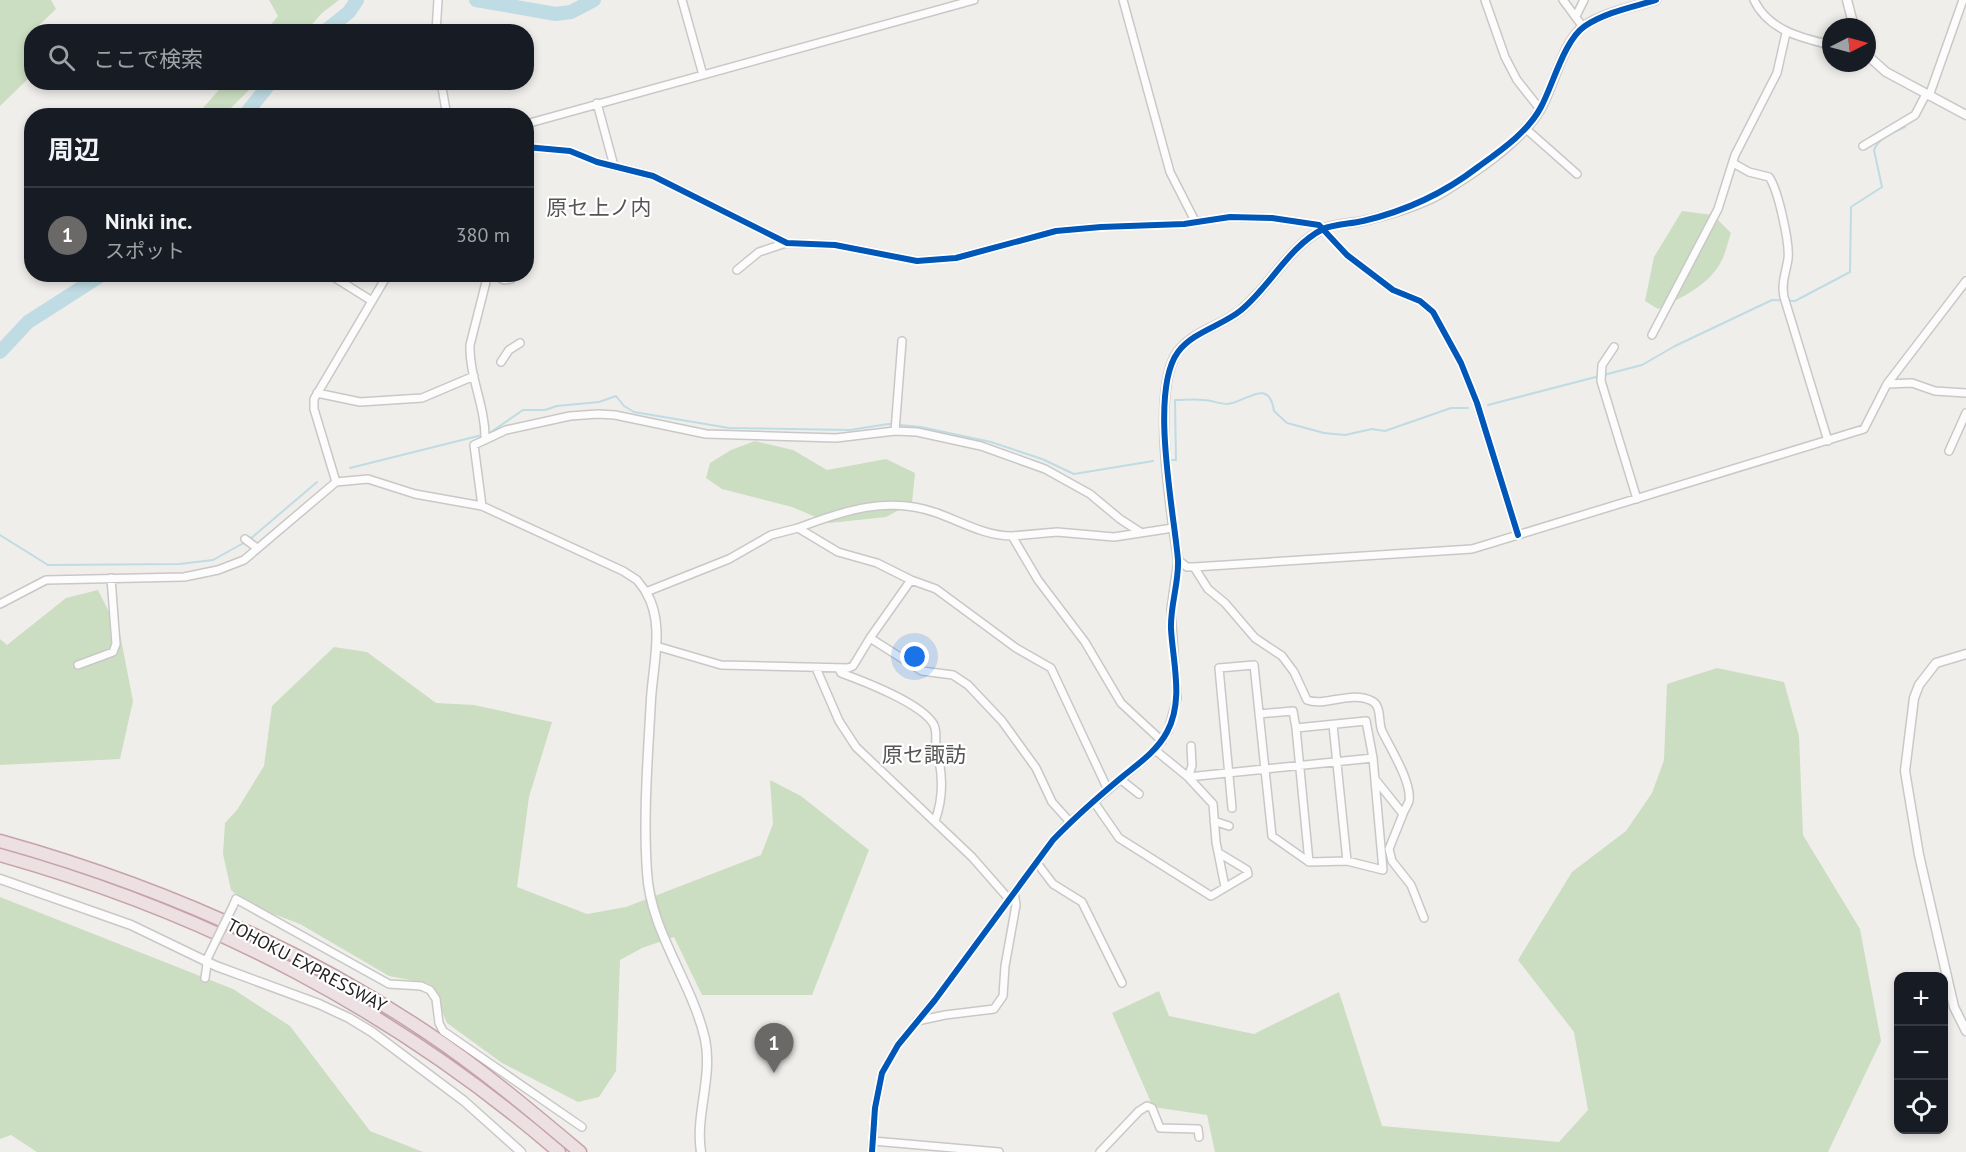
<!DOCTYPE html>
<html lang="ja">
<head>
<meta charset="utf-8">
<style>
	:root { --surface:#171b24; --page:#20242c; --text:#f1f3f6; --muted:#9ea1a6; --line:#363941; --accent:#6a6968 }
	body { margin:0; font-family:"PT Sans","Noto Sans JP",sans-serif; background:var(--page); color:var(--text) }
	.controls { position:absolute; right:18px; bottom:18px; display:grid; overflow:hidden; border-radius:12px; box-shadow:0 3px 9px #0003 }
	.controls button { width:54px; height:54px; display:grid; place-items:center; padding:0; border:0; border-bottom:2px solid var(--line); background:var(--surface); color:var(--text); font:30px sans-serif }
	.compass { position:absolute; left:1822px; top:18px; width:54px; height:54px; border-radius:50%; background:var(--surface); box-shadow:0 3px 9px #0003; rotate:84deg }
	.you { position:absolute; left:915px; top:657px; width:21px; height:21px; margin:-15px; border:4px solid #fff; border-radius:50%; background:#1a73e8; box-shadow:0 0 0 9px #1a73e833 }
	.badge { display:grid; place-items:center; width:39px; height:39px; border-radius:50%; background:var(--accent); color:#fff; font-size:20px; font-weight:700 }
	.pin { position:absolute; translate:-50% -50px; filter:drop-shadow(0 2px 3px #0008) }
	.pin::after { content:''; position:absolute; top:32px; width:21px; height:18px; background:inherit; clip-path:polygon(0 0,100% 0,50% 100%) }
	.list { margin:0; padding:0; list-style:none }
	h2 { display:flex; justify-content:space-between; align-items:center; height:78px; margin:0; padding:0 24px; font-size:26px }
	h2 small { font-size:20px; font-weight:400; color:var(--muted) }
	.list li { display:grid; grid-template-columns:39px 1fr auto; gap:18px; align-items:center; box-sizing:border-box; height:96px; padding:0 24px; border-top:2px solid var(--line) }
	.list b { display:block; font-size:22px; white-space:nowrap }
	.list p { margin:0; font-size:20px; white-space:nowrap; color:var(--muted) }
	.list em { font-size:20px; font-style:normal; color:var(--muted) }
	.icon { flex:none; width:33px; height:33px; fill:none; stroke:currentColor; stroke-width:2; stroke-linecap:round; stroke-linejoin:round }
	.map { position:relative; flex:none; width:1966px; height:1152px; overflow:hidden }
	.search { position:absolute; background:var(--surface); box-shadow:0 3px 9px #0003; left:24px; top:24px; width:510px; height:66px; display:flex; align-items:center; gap:15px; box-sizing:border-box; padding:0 21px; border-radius:24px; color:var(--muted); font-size:22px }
	.panel { position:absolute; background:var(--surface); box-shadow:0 3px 9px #0003; left:24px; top:108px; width:510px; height:174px; border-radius:24px }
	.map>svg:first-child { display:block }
	.forest { fill:#cbdec1 }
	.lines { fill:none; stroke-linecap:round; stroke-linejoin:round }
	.stream { stroke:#bfdbe3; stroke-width:2 }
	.river { stroke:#bfdbe3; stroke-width:14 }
	.minor-casing { stroke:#c9c8c7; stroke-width:10 }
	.tertiary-casing { stroke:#c9c8c7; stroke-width:11 }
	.motorway-casing { stroke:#c5a2ac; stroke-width:15 }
	.minor { stroke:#fdfcfc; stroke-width:7 }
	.tertiary { stroke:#fdfcfc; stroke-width:8 }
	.motorway { stroke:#ece0e2; stroke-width:12 }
	.minor-bridge-casing { stroke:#c9c8c7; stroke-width:10; stroke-linecap:butt }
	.minor-bridge { stroke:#fdfcfc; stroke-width:7 }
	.cycleway-casing { stroke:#fff; stroke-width:10 }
	.cycleway { stroke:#0057b8; stroke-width:6 }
	.labels { text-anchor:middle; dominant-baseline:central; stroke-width:4.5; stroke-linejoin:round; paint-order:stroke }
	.street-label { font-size:18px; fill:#222; stroke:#fff }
	.quarter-label { font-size:21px; fill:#555; stroke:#fff }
</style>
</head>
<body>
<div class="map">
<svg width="1966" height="1152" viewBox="0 0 1966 1152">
	<rect width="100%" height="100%" fill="#f0eeeb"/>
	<path class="forest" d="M0,0H51L56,9L32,32L31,76L0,106Z
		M269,0H339L322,13L306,31H266L278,16Z
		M225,83H256L224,115H208L203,108Z
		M1682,211L1713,215L1731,233C1728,241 1726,252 1722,260C1710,285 1681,298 1658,309L1645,301L1654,257Z
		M755,441L793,450L827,470L886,459L915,473L912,503L886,517L830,523L792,507L722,489L706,478L710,463L731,450Z
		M98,590L120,634L133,701L120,759L0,765V639L7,645L66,598Z
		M334,647L367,652L436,703L474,705L552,722L529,797L517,887L587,914L626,907L761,855L773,824L770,780L801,796L869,850L812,995H702L674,937L642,948L620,960L616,1071L599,1097L578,1102L502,1063L447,1023L430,984L389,976L300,924L247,904L231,890L223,854L225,823L237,810L264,766L272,706Z
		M1717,668L1784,682L1799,736L1803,835L1860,929L1881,1041L1828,1152H1215L1207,1115L1153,1107L1112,1013L1159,991L1169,1016L1254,1034L1339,992L1382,1126L1559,1142L1588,1110L1574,1032L1518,960L1572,872L1626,831L1652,793L1664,760L1667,684Z
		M0,897L233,989L290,1026L370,1131L423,1152H37L11,1135L0,1139Z"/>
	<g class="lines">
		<path class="stream" d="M1488,405L1642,365L1675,346L1772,300L1795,301L1850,272L1851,207L1882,187L1874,150C1879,137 1893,133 1905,127
			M488,434L523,410H545L557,406L599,402L616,396L624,406L634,412L729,428L850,430L888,424L921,427L991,442L1042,459L1074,474L1153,461
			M1171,460H1176L1175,400C1185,400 1194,399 1204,400C1211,400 1219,404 1227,404C1245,403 1269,376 1274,411L1287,423L1324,433L1345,435L1372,429L1385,431L1451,408H1468
			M350,468L482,435
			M0,535L48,565L179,564L213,560L249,540L317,482"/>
		<path class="river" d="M476,0L556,14L571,12L594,0
			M324,32L349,12L357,0
			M244,116L271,82
			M0,352L28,322L103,274"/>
		<g class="minor-casing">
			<path id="minor" d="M682,0L703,75
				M1123,0L1170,172L1195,221
				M1485,0L1505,57L1517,80L1540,109
				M1563,0L1583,27
				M1754,0C1768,30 1801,38 1831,45
				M1576,16L1584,0
				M436,32L438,0
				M441,82L447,116
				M1929,96L1963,0
				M597,103L614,166
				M526,124L974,0
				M1525,128L1577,174
				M1863,146L1915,115L1926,94
				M526,147L570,151L597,162L653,176L787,243L835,245L917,261L956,258L1056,231L1101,227L1184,224L1230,217L1272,218L1319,225L1347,255L1393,290L1420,301L1433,312L1461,363L1477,403L1518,535
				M1733,163L1749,172L1769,177C1778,189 1790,244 1788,259C1786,272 1781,283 1784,297L1828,441
				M737,270L759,252L786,243
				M329,274L372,301
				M388,274L314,399V409L336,482L368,479L415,494L482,506L623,571L637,580L646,592L729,559L771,535L798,528L838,552L877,563L911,580L936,589L1016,648L1051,668L1108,790
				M493,274L504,280L511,279L515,274
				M1652,335L1718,209L1735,155L1777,73L1786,33
				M1614,347L1602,365L1601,381L1637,499
				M501,362L509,350L520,343
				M1887,384L1912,383L1935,391L1966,393
				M317,393L360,402L422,398L474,376
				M895,431L902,341
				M485,440C486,407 469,377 470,345L488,274
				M1949,451L1966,413
				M482,506L474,445L506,430L570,416L598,414L615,415L706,434L836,438L895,431L917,432L981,446L1045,469L1090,494L1120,519L1140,532
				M798,528C843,511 889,495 937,513C962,522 985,536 1012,536
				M245,539L257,548
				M1178,560L1187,567H1194L1472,549L1864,429L1887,384L1966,281
				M1194,567L1208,589L1225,603L1255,638L1282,656L1294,672L1307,700C1326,707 1351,690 1372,701C1382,706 1378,722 1382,731C1390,748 1412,782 1409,801C1408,805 1404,810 1403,814
				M0,604L46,580L184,577L218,570L244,560L336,482
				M870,638L922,671L953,675L968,685L1002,721L1036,768L1052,802L1070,822
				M656,646L721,665L848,668L853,666L870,638L911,580
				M78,665L113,652L116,644L111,578
				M816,668L839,721L856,747L972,857L1008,898
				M839,669L841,673C863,681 923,704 934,725C938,734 934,743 937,752C943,774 943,799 935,821
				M1259,714L1293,711L1296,728
				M1333,725L1347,861
				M1162,741L1121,703L1085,642L1038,580L1012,536L1057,532L1114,537L1173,528
				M1191,746L1192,766L1188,777L1213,804L1216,842L1225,887
				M1155,750L1188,777L1373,758
				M1120,779L1139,794
				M1375,779L1403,814L1389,849L1392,861L1411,885L1424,918
				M1094,802L1119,838L1211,896L1248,874L1247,870L1219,853
				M1232,808L1219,668L1254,665L1272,836L1309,862L1347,861L1383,870L1373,758L1366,721L1296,728L1309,862
				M1214,821L1229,826
				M1037,863L1053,884L1082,902L1122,983
				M233,906L236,899L389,984L421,986L430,990L436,999L439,1023L443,1031L582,1127
				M205,978L208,957
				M917,1021L945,1015L994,1009L1003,996L1005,966L1016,905L1014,892
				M873,1141L999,1152
				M872,1152L875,1108L882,1073L898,1045L935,1000L1053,840L1070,822L1155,750L1168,731L1177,698L1171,609L1178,560
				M1100,1152L1139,1111L1147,1106L1152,1108L1160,1128L1198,1129L1199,1137"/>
		</g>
		<g class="tertiary-casing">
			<path id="tertiary" d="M1847,0L1854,27
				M1867,55L1886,72L1966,115
				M1178,560C1171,511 1153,401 1174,358C1186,333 1220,327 1240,311C1270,287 1288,247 1323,229C1334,223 1351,224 1363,221C1388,215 1417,207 1440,194C1474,173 1518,145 1540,110C1554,87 1562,42 1584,26C1604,12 1633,7 1656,0
				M646,592C665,623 653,665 651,699C648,756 643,815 647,872C650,931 692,982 705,1039C713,1077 695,1115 701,1152
				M1966,654L1936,663L1919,685L1914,698L1905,771L1919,855L1954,1007L1966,1031
				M0,879L131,925L216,966L319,1004L349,1018L372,1032L464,1101L521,1152"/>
		</g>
		<g class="motorway-casing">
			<path id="motorway" d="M0,841C150,883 296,945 426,1032C480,1068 530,1110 580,1152
				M0,855C210,914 394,1010 559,1152"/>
		</g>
		<use href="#minor" class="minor"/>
		<use href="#tertiary" class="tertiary"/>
		<use href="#motorway" class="motorway"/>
		<g class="minor-bridge-casing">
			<path id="minor-bridge" d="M208,957L233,906"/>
		</g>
		<use href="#minor-bridge" class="minor-bridge"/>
		<g class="cycleway-casing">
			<path id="cycleway" d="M526,147L570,151L597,162L653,176L787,243L835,245L917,261L956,258L1056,231L1101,227L1184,224L1230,217L1272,218L1319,225L1347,255L1393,290L1420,301L1433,312L1461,363L1477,403L1518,535
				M872,1152L875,1108L882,1073L898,1045L935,1000L1053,840C1074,818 1098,797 1122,777C1138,764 1157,751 1167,732C1184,701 1173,663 1171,629C1170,606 1179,583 1178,560C1174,512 1149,391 1178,352C1193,332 1221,326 1240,311C1270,287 1288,247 1323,229C1334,224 1350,224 1363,221C1406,211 1443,194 1478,167C1500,151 1528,132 1541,107C1553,85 1564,40 1585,26C1606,12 1633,7 1656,0"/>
		</g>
		<use href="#cycleway" class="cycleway"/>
	</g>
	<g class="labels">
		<g class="street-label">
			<text transform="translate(307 965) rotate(28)">TOHOKU EXPRESSWAY</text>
		</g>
		<g class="quarter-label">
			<text x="599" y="207">原セ上ノ内</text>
			<text x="924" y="754">原セ諏訪</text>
		</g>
	</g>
</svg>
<div class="controls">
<button>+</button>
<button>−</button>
<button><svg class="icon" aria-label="locate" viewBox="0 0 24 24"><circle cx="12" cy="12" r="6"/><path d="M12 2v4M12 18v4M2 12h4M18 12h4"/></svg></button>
</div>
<svg class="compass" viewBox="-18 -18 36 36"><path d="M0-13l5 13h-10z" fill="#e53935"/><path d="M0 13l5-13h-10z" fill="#9ea1a6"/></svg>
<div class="you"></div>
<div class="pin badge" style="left:774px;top:1073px">1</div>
<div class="search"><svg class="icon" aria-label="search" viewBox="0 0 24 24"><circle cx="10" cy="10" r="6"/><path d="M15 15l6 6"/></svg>ここで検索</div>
<section class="panel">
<h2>周辺<small></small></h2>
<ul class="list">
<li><span class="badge">1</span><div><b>Ninki inc.</b><p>スポット</p></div><em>380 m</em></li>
</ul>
</section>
</div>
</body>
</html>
